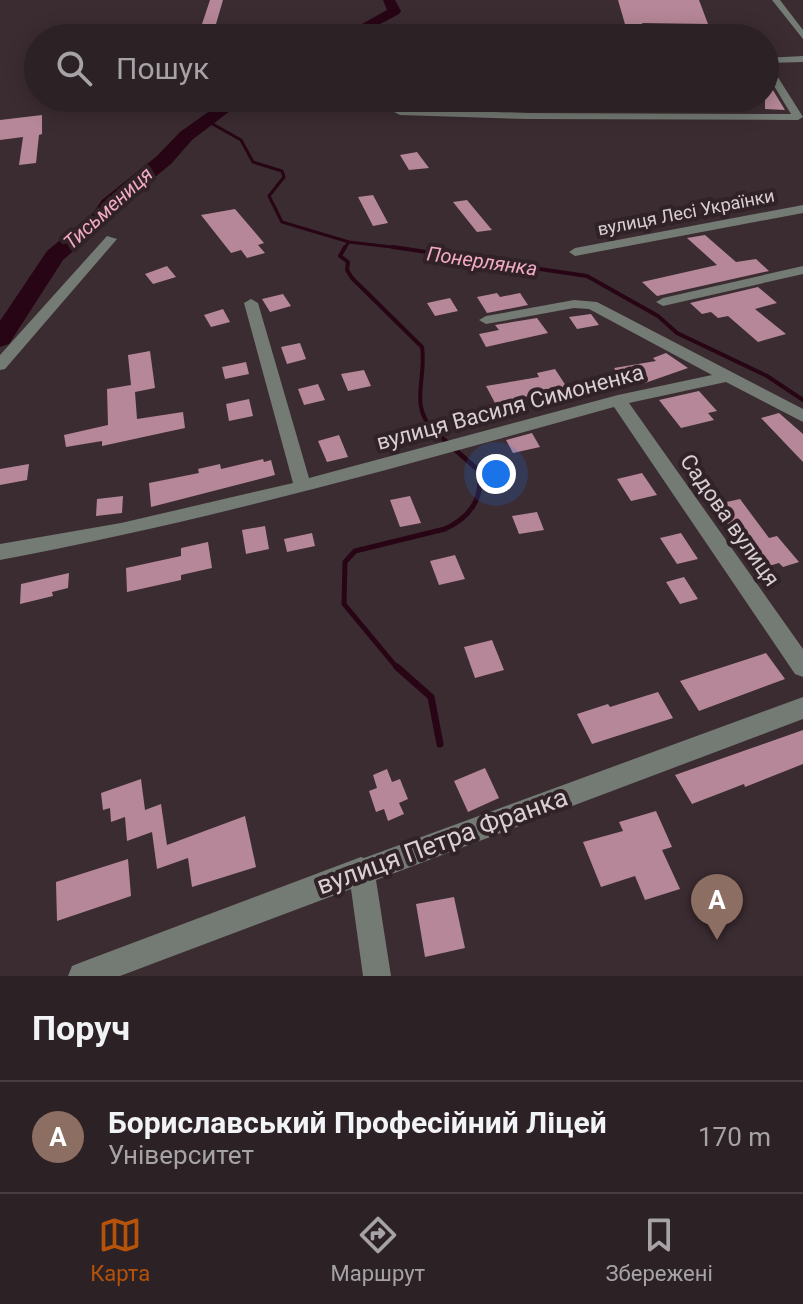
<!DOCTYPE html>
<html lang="uk">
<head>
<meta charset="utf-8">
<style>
	:root { --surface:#2c2125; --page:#382e32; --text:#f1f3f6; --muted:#a6a3a7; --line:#483e42; --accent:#b45309 }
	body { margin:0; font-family:Roboto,sans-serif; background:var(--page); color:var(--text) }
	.you { position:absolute; left:496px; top:474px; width:28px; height:28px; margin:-20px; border:6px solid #fff; border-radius:50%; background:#1a73e8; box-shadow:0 0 0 12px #1a73e833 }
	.badge { display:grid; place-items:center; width:52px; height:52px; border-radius:50%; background:var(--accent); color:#fff; font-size:26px; font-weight:700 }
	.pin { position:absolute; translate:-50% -66px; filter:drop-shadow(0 2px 4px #0008) }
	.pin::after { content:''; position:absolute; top:42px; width:28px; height:24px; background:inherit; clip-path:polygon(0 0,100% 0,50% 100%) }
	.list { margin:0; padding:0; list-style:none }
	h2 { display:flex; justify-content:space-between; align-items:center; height:104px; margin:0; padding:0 32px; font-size:34px }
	h2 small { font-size:26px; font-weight:400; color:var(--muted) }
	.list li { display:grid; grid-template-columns:52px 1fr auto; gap:24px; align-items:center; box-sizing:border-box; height:112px; padding:0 32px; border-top:2px solid var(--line) }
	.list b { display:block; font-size:30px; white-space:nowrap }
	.list p { margin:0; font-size:26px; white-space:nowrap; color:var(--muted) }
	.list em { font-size:26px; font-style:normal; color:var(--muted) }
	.icon { flex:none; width:44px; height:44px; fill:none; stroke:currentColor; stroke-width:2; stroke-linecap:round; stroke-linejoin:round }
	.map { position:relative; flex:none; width:803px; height:976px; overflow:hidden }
	.search { position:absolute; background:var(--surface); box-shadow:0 4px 20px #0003; left:24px; right:24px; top:24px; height:88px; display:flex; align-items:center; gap:20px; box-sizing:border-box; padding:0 28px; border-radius:44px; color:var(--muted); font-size:30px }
	.sheet { height:216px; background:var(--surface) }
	nav { display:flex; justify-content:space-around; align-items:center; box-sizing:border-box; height:112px; border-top:2px solid var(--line); background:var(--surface); font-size:22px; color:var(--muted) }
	nav a { display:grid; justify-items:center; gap:4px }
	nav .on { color:var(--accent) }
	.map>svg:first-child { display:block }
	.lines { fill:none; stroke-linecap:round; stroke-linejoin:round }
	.stream-far3 { stroke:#280515; stroke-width:3 }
	.stream-far2 { stroke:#280515; stroke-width:4 }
	.stream-far1 { stroke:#280515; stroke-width:5 }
	.stream { stroke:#280515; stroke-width:7 }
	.river { fill:#280515; fill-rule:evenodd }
	.building { fill:#b68798 }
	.minor { fill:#747a74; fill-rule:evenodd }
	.labels { text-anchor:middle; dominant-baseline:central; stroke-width:8; stroke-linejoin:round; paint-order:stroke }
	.far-street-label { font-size:18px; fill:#d9cfd2; stroke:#302227 }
	.far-water-label { font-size:20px; font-style:italic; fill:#f3aac5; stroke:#302227 }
	.street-label { font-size:22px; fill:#d9cfd2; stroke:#302227 }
	.near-street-label { font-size:26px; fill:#d9cfd2; stroke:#302227 }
</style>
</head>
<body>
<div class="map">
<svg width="803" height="976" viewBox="0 0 803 976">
	<rect width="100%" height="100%" fill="#3b2c31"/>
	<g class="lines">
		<path class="stream-far3" d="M209,122L241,140L253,162L282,171L284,177L269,196L282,222L349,242L409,249
			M344,249L349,242"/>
		<path class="stream-far2" d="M345,247L340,256L348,262L347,270L352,278L422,347C427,379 408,406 435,432
			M393,247L587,276L658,316L677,333L767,376L803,400"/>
		<path class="stream-far1" d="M398,669L344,604L345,562L355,551L445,529C469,518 485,498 478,470L433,430"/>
		<path class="stream" d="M397,667L431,697L440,744"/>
		<path class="river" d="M383,0H395L401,11L399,14L354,38H337L387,10Z
			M228,98H247L192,140L171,164L117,208L108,221L63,260L9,344L0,347V321L47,251L93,213L102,200L157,156L180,132Z"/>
	</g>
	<path class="building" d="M210,0H223L216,24H202Z
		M618,0H699L708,24L642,23L643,25H638L642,38H629Z
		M765,77L785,110L765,109Z
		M42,115V134L39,135L36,163L19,165L23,137L0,140V120Z
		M417,152L429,168L409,170L400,155Z
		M373,195L388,223L373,226L358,197Z
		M467,200L492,230L477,232L453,202Z
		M235,209L264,243L258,245L265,253L247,258L241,250L231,253L201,215Z
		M705,235L736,262L756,259L769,271L657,296L642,282L717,265L687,238Z
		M167,266L176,277L153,284L145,274Z
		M758,287L777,303L755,309L786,334L758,342L728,316L718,318L711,312L702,314L690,303Z
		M497,293L500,297L520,293L528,305L487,313L477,297Z
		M283,294L291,306L270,312L262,299Z
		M450,298L458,311L435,316L427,303Z
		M223,309L230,322L211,327L204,315Z
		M591,314L599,325L577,329L569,317Z
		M537,318L548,333L486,347L479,334L499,330L495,325Z
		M300,343L306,359L287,364L281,347Z
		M150,351L155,388L135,392L137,419L183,412L185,428L102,446V441L66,447L64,435L108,425L107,389L131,385L128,355Z
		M666,353L688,368L645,383L642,380L624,383L614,368L656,361L653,358Z
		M246,362L249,374L225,379L222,367Z
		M555,369L570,392L551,396L548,392L495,403L486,386L539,377L537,373Z
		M364,370L371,386L348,391L341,374Z
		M318,384L325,400L304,405L298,389Z
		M699,391L717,411L708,413L714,420L681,428L659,400Z
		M249,399L253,416L229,421L226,404Z
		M779,413L803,434V462L761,418Z
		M532,433L540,447L513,453L506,440Z
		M339,435L348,457L327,462L318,441Z
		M263,459L264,462L271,460L275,475L151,507L149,483L199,473L198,469L220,464L221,469Z
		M29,464L27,480L0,485V469Z
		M642,473L657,495L631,501L617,479Z
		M123,496L122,513L96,516L97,499Z
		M410,496L421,523L400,527L390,500Z
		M740,499L769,538L777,536L799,562L783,567L779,563L762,568L713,505Z
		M537,512L544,530L519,534L512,516Z
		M265,526L269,549L246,554L242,530Z
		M312,533L315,546L287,552L284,539Z
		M681,533L698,559L677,564L660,538Z
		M208,542L212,568L181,575V580L127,592L126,568L181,556V548Z
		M455,555L465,579L439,585L430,561Z
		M69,573L68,588L52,592L53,596L20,604L21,584Z
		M684,577L698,599L680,604L666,582Z
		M492,640L504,670L475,678L464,647Z
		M766,653L785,679L699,711L680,681Z
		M658,692L673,718L592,744L577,714L608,704L610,707Z
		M803,730V764L745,787L744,784L692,804L675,775Z
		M485,768L499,798L468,812L454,781Z
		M387,769L392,782L400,779L408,799L399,803L404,814L388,821L384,809L376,812L369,791L377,788L373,775Z
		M141,779L145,810L161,804L167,845L245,816L256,867L192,887L188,858L157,869L152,832L127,841L125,817L111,822L110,808L103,810L101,793Z
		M656,811L672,847L662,850L680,889L645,900L635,876L601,887L583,842L623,831L619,822Z
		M128,859L131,896L57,921L56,882Z
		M454,897L465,948L425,957L416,904Z"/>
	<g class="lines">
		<path class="minor" d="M772,0H780L803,30V39Z
			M405,33H411L412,38H404Z
			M803,56V62L769,63L803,117L798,120L528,119L400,115L366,98H379L402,109L528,113L791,114L765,71V58Z
			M803,205V213L575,256L569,252L575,248Z
			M107,236L117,239L5,369L0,370V355Z
			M803,266V274L663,306L656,302L663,298Z
			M251,299L258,303L309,478L618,395L712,375L589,309L574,308L486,324L479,320L486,316L574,300L597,302L803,409V422L726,382L629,403L803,649V677L795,674L614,407C410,464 208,521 0,560V544L121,523L293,483L244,303Z
			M803,697V719L376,880L391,976H363L351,889L120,976H68L72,966L82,962L361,857L364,858Z"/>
	</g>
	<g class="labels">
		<g class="far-street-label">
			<text transform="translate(686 212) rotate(-11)">вулиця Лесі Українки</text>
		</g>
		<g class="far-water-label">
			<text transform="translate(108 208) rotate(-42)">Тисьмениця</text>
			<text transform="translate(482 261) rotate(8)">Понерлянка</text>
		</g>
		<g class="street-label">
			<text transform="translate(510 407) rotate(-15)">вулиця Василя Симоненка</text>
			<text transform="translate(730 520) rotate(55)">Садова вулиця</text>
		</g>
		<g class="near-street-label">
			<text transform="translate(442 841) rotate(-20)">вулиця Петра Франка</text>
		</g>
	</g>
</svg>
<div class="you"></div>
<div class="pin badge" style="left:717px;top:940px;background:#8d6e63">A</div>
<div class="search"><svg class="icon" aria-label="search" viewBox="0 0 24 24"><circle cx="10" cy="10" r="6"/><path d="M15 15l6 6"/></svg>Пошук</div>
</div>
<section class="sheet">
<h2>Поруч<small></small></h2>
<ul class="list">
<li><span class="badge" style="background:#8d6e63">A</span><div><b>Бориславський Професійний Ліцей</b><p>Університет</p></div><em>170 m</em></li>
</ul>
</section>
<nav>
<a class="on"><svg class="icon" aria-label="map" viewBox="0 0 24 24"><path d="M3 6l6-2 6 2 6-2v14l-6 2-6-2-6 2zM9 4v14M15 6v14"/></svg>Карта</a>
<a><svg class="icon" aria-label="directions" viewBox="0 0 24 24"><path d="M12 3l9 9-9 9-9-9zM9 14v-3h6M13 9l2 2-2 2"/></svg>Маршрут</a>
<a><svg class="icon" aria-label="saved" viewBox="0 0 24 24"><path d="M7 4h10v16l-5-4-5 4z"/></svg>Збережені</a>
</nav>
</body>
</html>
